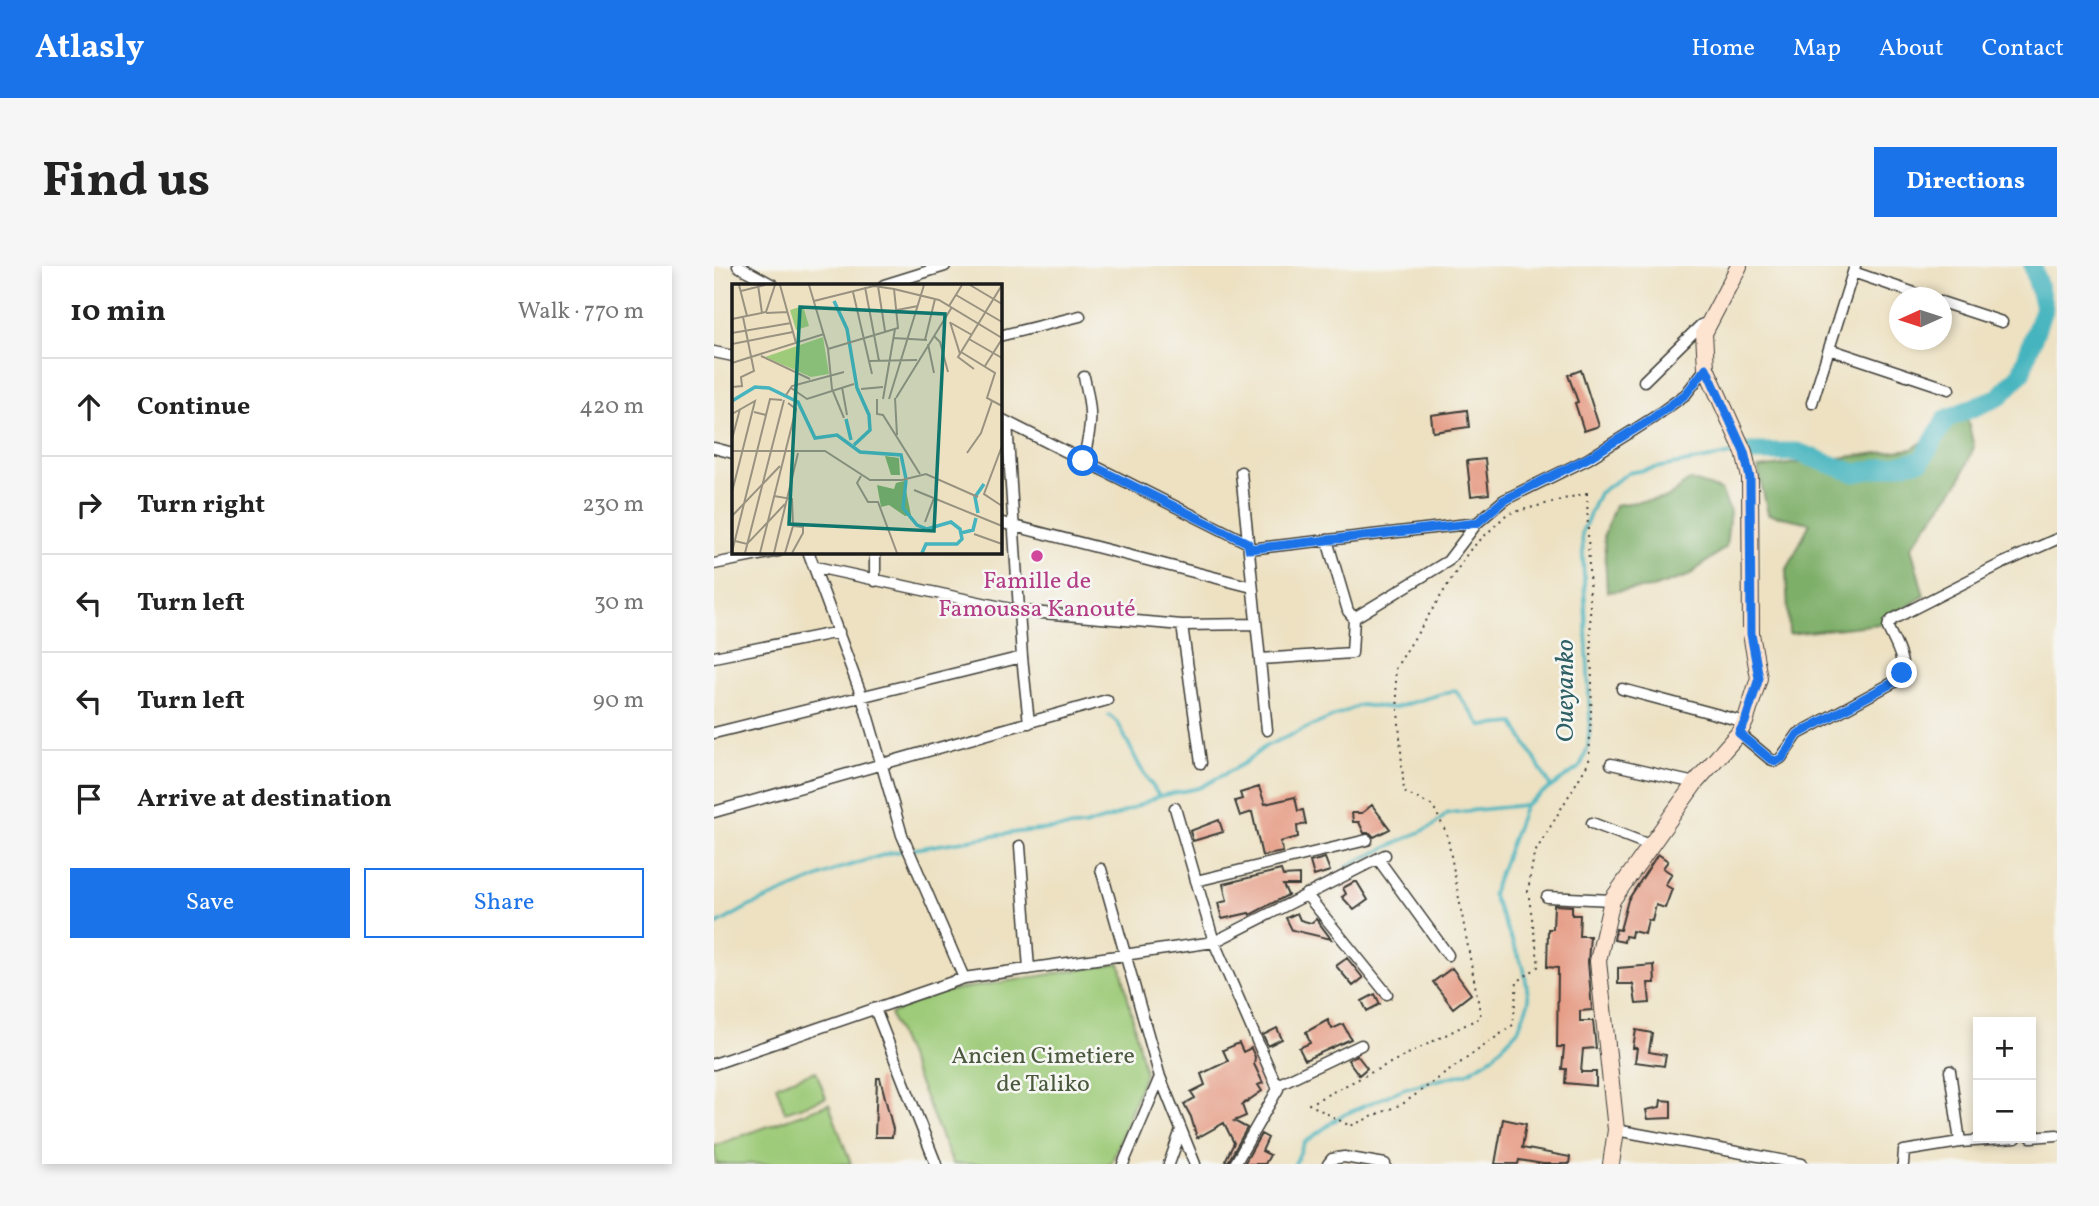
<!DOCTYPE html>
<html lang="en">
<head>
<meta charset="utf-8">
<style>
	:root { --surface:#fff; --page:#f6f6f6; --text:#222; --muted:#767676; --line:#e0e0e0; --accent:#1a73e8 }
	body { margin:0; font-family:Vollkorn,serif; background:var(--page); color:var(--text) }
	.controls { position:absolute; right:21px; bottom:21px; display:grid; overflow:hidden; border-radius:0px; box-shadow:0 4px 10px #0003 }
	.controls button { width:63px; height:63px; display:grid; place-items:center; padding:0; border:0; border-bottom:2px solid var(--line); background:var(--surface); color:var(--text); font:35px sans-serif }
	.compass { position:absolute; left:1175px; top:21px; width:63px; height:63px; border-radius:50%; background:var(--surface); box-shadow:0 4px 10px #0003; rotate:267deg }
	.stop { position:absolute; width:21px; height:21px; margin:-16px; border:5px solid #1a73e8; border-radius:50%; background:#fff }
	.stop.end { background:#1a73e8; border-color:#fff; box-shadow:0 2px 7px #0008 }
	.list { margin:0; padding:0; list-style:none }
	h2 { display:flex; justify-content:space-between; align-items:center; height:91px; margin:0; padding:0 28px; font-size:30px }
	h2 small { font-size:23px; font-weight:400; color:var(--muted) }
	.list li { display:grid; grid-template-columns:46px 1fr auto; gap:21px; align-items:center; box-sizing:border-box; height:98px; padding:0 28px; border-top:2px solid var(--line) }
	.list b { display:block; font-size:26px; white-space:nowrap }
	.list em { font-size:23px; font-style:normal; color:var(--muted) }
	.actions { display:flex; gap:14px; padding:21px 28px }
	.actions a { flex:1; padding:16px 0; border:2px solid var(--accent); border-radius:0px; text-align:center; font-size:24px; color:var(--accent) }
	.actions .main { background:var(--accent); color:#fff }
	.icon { flex:none; width:38px; height:38px; fill:none; stroke:currentColor; stroke-width:2; stroke-linecap:round; stroke-linejoin:round }
	.map { position:relative; flex:none; width:1343px; height:898px; overflow:hidden; border-radius:0px }
	header { display:flex; align-items:center; gap:42px; box-sizing:border-box; height:98px; padding:0 35px; background:var(--accent); color:#fff }
	header strong { font-size:33px }
	nav { display:flex; gap:38px; margin-inline-start:auto; font-size:24px }
	.intro { display:flex; align-items:center; justify-content:space-between; box-sizing:border-box; height:168px; padding:0 42px }
	h1 { margin:0; font-size:49px }
	.button { padding:18px 32px; border-radius:0px; background:var(--accent); color:#fff; font-size:24px; font-weight:700 }
	main { display:flex; gap:42px; padding:0 42px }
	aside { flex:1; background:var(--surface); border-radius:0px; box-shadow:0 4px 10px #0003 }
	.map>svg:first-child { display:block }
	.green { fill:#9ecb79; stroke:#5d744a; stroke-width:2 }
	.forest { fill:#7eaf69; stroke:#4d6642; stroke-width:2 }
	.lines { fill:none; stroke-linecap:round; stroke-linejoin:round }
	.stream { stroke:#45b4be; stroke-width:3.5 }
	.river { stroke:#45b4be; stroke-width:19 }
	.building { fill:#e59981 }
	.street-casing { stroke:#3b3a35; stroke-width:13 }
	.secondary-casing { stroke:#3b3a35; stroke-width:18 }
	.path { stroke:#3b3a35; stroke-width:2; stroke-dasharray:2 5; stroke-linecap:butt }
	.street { stroke:#fff; stroke-width:10 }
	.secondary { stroke:#fde4d1; stroke-width:16 }
	.route { stroke:#1a73e8; stroke-width:9 }
	.hotel-dot { fill:#d1479c; stroke:#f6f6f2; stroke-width:2.5 }
	.labels { text-anchor:middle; dominant-baseline:central; stroke-width:5; stroke-linejoin:round; paint-order:stroke }
	.hotel-label { font-size:24px; fill:#b23c85; stroke:#f6f6f2 }
	.park-label { font-size:24px; fill:#4a593d; stroke:#f6f6f2 }
	.water-label { font-size:26px; font-style:italic; fill:#2e6065; stroke:#f6f6f2 }
	.inset-river { fill:none; stroke:#45b4be; stroke-width:3.5 }
	.inset-road { fill:none; stroke:#999280; stroke-width:2 }
	.view { fill:#0f766e; fill-opacity:0.15; stroke:#0f766e; stroke-width:3.5 }
	.inset-edge { fill:none; stroke:#1c1c1c; stroke-width:3.5 }
</style>
</head>
<body>
<header>
<strong>Atlasly</strong>
<nav><a>Home</a><a>Map</a><a>About</a><a>Contact</a></nav>
</header>
<div class="intro"><h1>Find us</h1><a class="button">Directions</a></div>
<main>
<aside>
<h2>10 min<small>Walk · 770 m</small></h2>
<ul class="list">
<li><svg class="icon" aria-label="ahead" viewBox="0 0 24 24"><path d="M12 20V5M6 11l6-6 6 6"/></svg><div><b>Continue</b></div><em>420 m</em></li>
<li><svg class="icon" aria-label="right" viewBox="0 0 24 24"><path d="M7 20v-9h11M14 6l5 5-5 5"/></svg><div><b>Turn right</b></div><em>230 m</em></li>
<li><svg class="icon" aria-label="left" viewBox="0 0 24 24"><path d="M17 20v-9H6M10 6l-5 5 5 5"/></svg><div><b>Turn left</b></div><em>30 m</em></li>
<li><svg class="icon" aria-label="left" viewBox="0 0 24 24"><path d="M17 20v-9H6M10 6l-5 5 5 5"/></svg><div><b>Turn left</b></div><em>90 m</em></li>
<li><svg class="icon" aria-label="arrive" viewBox="0 0 24 24"><path d="M6 21V4h12l-3 4 3 4H6"/></svg><div><b>Arrive at destination</b></div></li>
</ul>
<div class="actions"><a class="main">Save</a><a>Share</a></div>
</aside>
<div class="map">
<svg width="1343" height="898" viewBox="0 0 1343 898">
	<rect width="100%" height="100%" fill="#f6f6f2"/>
	<filter id="ink" filterUnits="userSpaceOnUse"><feTurbulence type="fractalNoise" baseFrequency=".0143" numOctaves="2"/><feDisplacementMap in="SourceGraphic" scale="14" xChannelSelector="R" yChannelSelector="G"/><feConvolveMatrix kernelMatrix="1 2 1 2 8 2 1 2 1" color-interpolation-filters="sRGB"/></filter>
	<filter id="wash" filterUnits="userSpaceOnUse"><feTurbulence type="fractalNoise" baseFrequency=".00686" numOctaves="4" result="noise"/><feDisplacementMap in="SourceGraphic" scale="28" xChannelSelector="R" yChannelSelector="G"/><feGaussianBlur stdDeviation="1.57" result="paint"/><feColorMatrix in="noise" values="0 0 0 0 0 0 0 0 0 0 0 0 0 0 0 0 0 1.4 0 .05"/><feComposite in="paint" operator="in"/></filter>
	<g filter="url(#wash)">
		<rect width="100%" height="100%" fill="#ede1c2"/>
		<path class="green" d="M406,697L431,807L397,898H239L176,748L222,727Z
			M102,805L112,832L71,846L62,819Z
			M115,838L137,898H2L0,880Z"/>
		<path class="forest" d="M1252,147L1260,181L1245,216L1197,281L1210,330L1165,358L1075,368L1072,305L1096,257L1054,248L1044,202L1198,183Z
			M976,214L1007,224L1016,246L1012,281L974,310L938,322L893,326L890,269L901,239L953,232Z"/>
		<g class="lines">
			<path class="stream" d="M395,449L404,457L426,501L445,530
				M633,600L719,560L734,547L811,539
				M0,660L34,641L124,603L176,587L304,566L370,560L401,550L445,530L485,522L529,498L552,480L646,439L679,442L741,424L768,460L800,457L837,521
				M581,898L590,877L627,850L691,822L753,807L777,792L804,764L815,735L810,703L778,628L811,539L866,501L874,481L876,452L868,266L885,227L914,207L1024,187"/>
			<path class="river" d="M1035,186H1083L1141,207L1208,194L1232,153L1285,131L1307,107L1330,41L1319,0"/>
		</g>
		<g id="blocks">
			<path class="building" d="M867,104L885,160L870,165L861,137L864,136L854,109Z
				M753,144L755,161L719,166L717,149Z
				M771,193L775,228L757,230L753,195Z
				M545,521L551,538L581,531L584,545L589,544L592,558L583,560L584,571L566,576L569,586L548,590L538,546L526,550L521,535L528,533L526,527Z
				M658,539L676,563L660,571L656,567H650L645,556H639L638,547H648Z
				M505,554L509,566L479,575L476,565Z
				M944,588L954,595L949,602L958,608L951,619L958,623L951,642L942,639L938,655L934,654L931,668L918,665L917,671L911,670L910,676L900,674L902,663L906,664L914,634Z
				M611,592L616,605L600,610L596,596Z
				M567,604L569,610L585,609V619H569L574,629L536,649L535,647L508,653L504,637L513,635L509,618Z
				M640,616H643L654,634L640,644L628,631L632,628L629,622Z
				M840,639L858,640V649H866L865,670H876L874,696L878,744L866,745V755H879L882,782L869,783L867,806H882V820L851,817L852,803H848L850,781H843L844,702L833,701L834,663H839Z
				M583,647L586,654L597,657L602,653L617,673L578,664L572,652Z
				M633,692L649,712L639,720L622,700Z
				M940,699L941,717H934L936,737L922,738L919,718H904V702Z
				M738,702L757,728L739,742L719,716Z
				M661,728L666,738L653,745L648,735Z
				M614,754L618,763L629,758L637,773L591,794L585,782L596,777L592,766Z
				M563,762L568,773L554,780L549,769Z
				M922,764L938,767L935,786L952,789L950,800L921,796L923,782H919Z
				M525,777L529,786L537,782L541,791L540,798L549,817L544,819L548,825L528,839L532,850L520,855L533,862L514,896L511,895L520,877L510,857L483,872L477,851L470,838L481,832L477,826L491,819L487,808L514,795L509,784Z
				M643,789L653,802L645,809L634,794Z
				M163,812H166L179,863L178,871H161Z
				M947,834L957,835V852L934,853L932,844L946,841Z
				M789,853L812,858L808,882L856,891L855,898H829L805,894L804,898H781Z
				M547,868L554,872L548,885L556,889L551,898H530Z"/>
		</g>
	</g>
	<g filter="url(#ink)">
		<use href="#blocks" fill-opacity="0" stroke="#3b3a35" stroke-width="2"/>
		<g class="lines">
			<g class="street-casing">
				<path id="street" d="M24,0L59,19
					M1139,6L1215,32
					M170,19L231,0
					M1227,36L1288,56
					M285,70L366,50
					M1115,83L1235,123
					M0,86L19,90
					M930,115L987,59L995,56
					M1098,137L1141,0
					M285,152L534,277
					M293,156L308,391L315,457
					M0,182L19,187
					M369,195C378,159 379,148 370,111
					M527,206L553,464
					M285,256L538,321
					M613,274L634,345L640,352
					M535,283L763,257
					M94,285L148,431L188,569L250,712
					M0,298L65,285
					M102,301L306,345L468,359L542,358
					M161,315V285
					M468,359L487,497
					M0,391L125,366
					M546,393L638,387L640,352L734,295L763,257L790,234L874,193L939,152L972,128L992,102
					M908,423L1031,456
					M0,467L308,391
					M1025,467L1056,493L1062,495L1067,492L1084,468L1184,414C1195,398 1181,378 1174,362L1175,357L1179,353L1287,298L1343,273
					M897,498L981,517
					M461,542L500,676L564,823L521,898
					M0,546L393,434
					M878,557L938,580
					M306,580L315,703
					M664,593L734,689
					M387,603L446,811L481,898
					M482,615L653,574
					M592,628L673,728
					M833,631L898,634
					M161,743L222,898
					M0,798L250,712L500,676L671,589
					M1236,805L1246,876
					M563,819L647,779
					M902,864L1088,898
					M1317,871L1343,869
					M409,898L446,811
					M455,898L467,864
					M614,898L618,893L630,891L671,898
					M1189,898L1190,885L1246,876L1302,872"/>
			</g>
			<g class="secondary-casing">
				<path id="secondary" d="M897,898L902,864L884,695L898,634L981,517L1025,467L1031,456L1045,412L1037,368L1036,212L1030,186L992,102L990,67L1025,0"/>
			</g>
			<path class="path" d="M873,227L878,418L875,496L820,588L814,625L825,700L803,716L799,759L690,837L636,860L595,838L767,751L733,568L719,540L690,526L681,403L755,285L793,248Z"/>
			<use href="#street" class="street"/>
			<use href="#secondary" class="secondary"/>
		</g>
	</g>
	<g class="lines" filter="url(#ink)">
		<path class="route" d="M369,195L534,277L535,283L763,257L790,234L874,192L939,152L972,128L992,102L1030,186L1036,212L1037,368L1045,412L1031,456L1025,467L1056,493L1062,495L1068,492L1084,468L1184,414L1188,407"/>
	</g>
	<circle class="hotel-dot" cx="323" cy="290" r="7"/>
	<g class="labels">
		<g class="hotel-label">
			<text x="323" y="316">Famille de<tspan x="323" dy="28">Famoussa Kanouté</tspan></text>
		</g>
		<g class="park-label">
			<text x="329" y="791">Ancien Cimetiere<tspan x="329" dy="28">de Taliko</tspan></text>
		</g>
		<g class="water-label">
			<text transform="translate(852 425) rotate(-90)">Oueyanko</text>
		</g>
	</g>
	<g transform="translate(18 18)">
		<rect width="270" height="270" fill="#ede1c2"/>
		<path d="M71,22L77,42L64,46L58,26ZM91,53L97,90L79,93L33,73Z" fill="#9ecb79"/>
		<path d="M153,172L167,174L168,191H159ZM172,197L179,231L173,232L157,221L149,223L145,201L162,205L164,199Z" fill="#7eaf69"/>
		<path class="inset-river" d="M102,17L115,45L125,104L137,131L138,146L122,161M0,117L23,103L37,104L66,118L83,154L105,151L128,168L169,171L174,195M114,135L119,156M174,196L171,224L185,241L195,245L219,238L228,245L230,255L225,260H194L190,269M246,229L243,213L252,200M229,249L241,246L244,234"/>
		<path class="inset-road" d="M7,1L15,32M26,1L30,29M48,1L64,59M77,1L96,65L100,105L112,134M238,1L270,20M146,2L153,47M133,3L147,77M9,7L33,1M121,8L140,90M224,11L270,38M82,17L142,2L162,5L207,16L270,54M217,22L230,1M165,26L186,22M34,29L56,28M0,35L34,28L43,1M218,38L228,70M219,39L240,51M0,49L59,39M202,52L208,58L216,88M161,54L195,56M237,55L270,74M193,56L203,15M0,60L61,48M196,60L202,89M96,65L166,44L162,5M229,68L263,89L255,114L270,122M29,72L78,95M137,77L185,76M0,79L92,50M253,82L270,55M242,85L226,73L270,1M0,103L10,102L9,93L22,87L11,33M110,103L115,131M59,104L75,115L122,100M129,105L151,103M54,111L60,102L112,88M163,114L165,151M164,114L220,23M145,115V130L151,131L188,190M151,115L163,45M157,115L192,1M22,128L34,131L38,115L50,116M0,130L23,117L0,208M0,155L8,125M270,162L252,210L270,222M0,167H93L138,196H170L194,190L246,213M235,169L249,149L260,117M129,192L125,199L136,218H146L165,269M182,206L270,242M42,212L60,215L61,242L53,269M0,232L48,182M193,238L202,214M242,250L270,260M3,257L15,260L53,220M0,268L34,131M13,269L52,116M28,269L64,125L56,119M42,269L66,169M60,269L71,249V243L61,242"/>
		<path class="view" d="M68,23L213,30L202,247L57,240Z"/>
		<rect width="270" height="270" class="inset-edge"/>
	</g>
</svg>
<div class="controls">
<button>+</button>
<button>−</button>
</div>
<svg class="compass" viewBox="-18 -18 36 36"><path d="M0-13l5 13h-10z" fill="#e53935"/><path d="M0 13l5-13h-10z" fill="#767676"/></svg>
<div class="stop" style="left:369px;top:195px"></div>
<div class="stop end" style="left:1188px;top:407px"></div>
</div>
</main>
</body>
</html>
